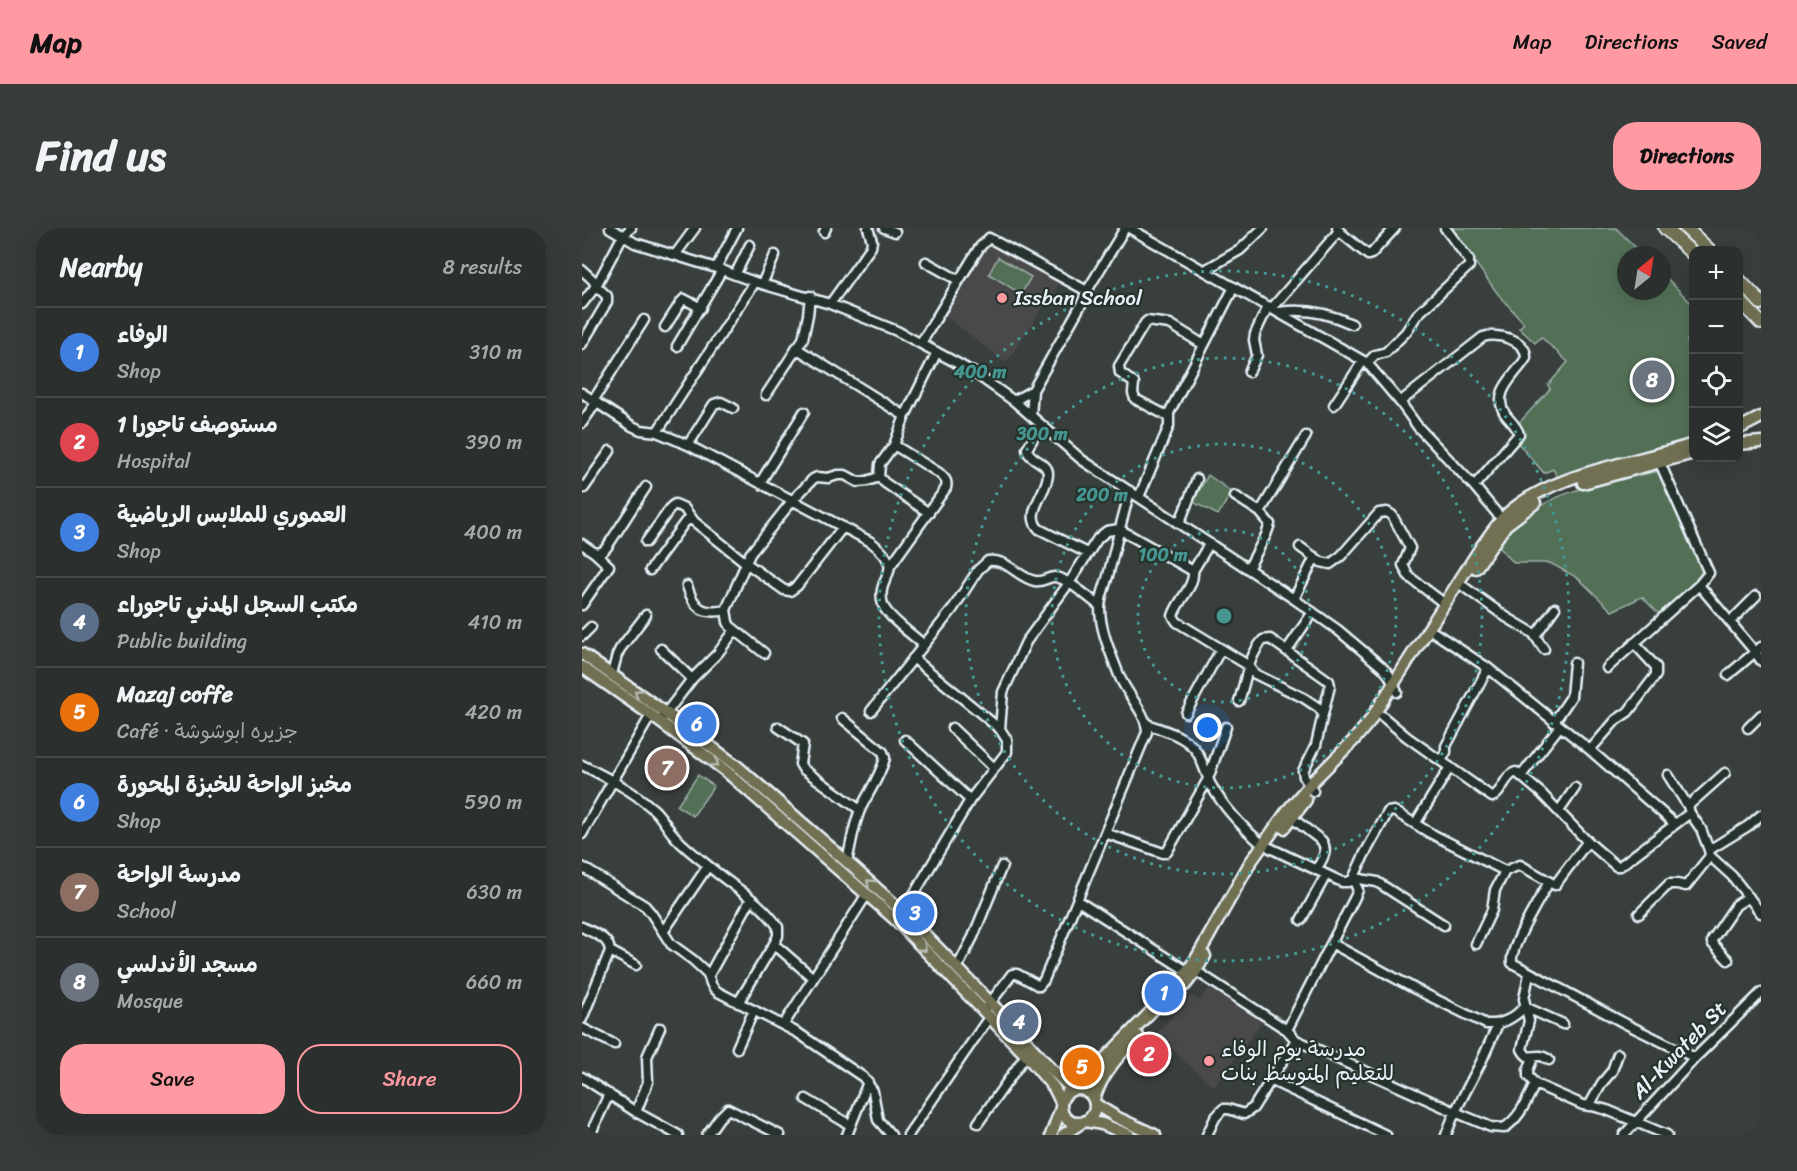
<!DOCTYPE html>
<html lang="en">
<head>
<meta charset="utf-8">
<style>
	:root { --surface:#2b2f2d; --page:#373b39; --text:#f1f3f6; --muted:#a6a9aa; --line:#474a49; --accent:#ff9aa2 }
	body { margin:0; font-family:Sriracha,"Playpen Sans Arabic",sans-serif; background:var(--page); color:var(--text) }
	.controls { position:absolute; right:18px; top:18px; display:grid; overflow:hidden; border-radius:12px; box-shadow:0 6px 24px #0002 }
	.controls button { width:54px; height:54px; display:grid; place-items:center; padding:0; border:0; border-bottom:2px solid var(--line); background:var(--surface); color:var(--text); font:30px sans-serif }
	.compass { position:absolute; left:1035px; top:18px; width:54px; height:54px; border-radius:50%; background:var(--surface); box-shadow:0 6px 24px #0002; rotate:30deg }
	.you { position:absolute; left:626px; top:500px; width:21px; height:21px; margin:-15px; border:4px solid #fff; border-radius:50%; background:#1a73e8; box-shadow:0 0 0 9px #1a73e833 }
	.badge { display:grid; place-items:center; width:39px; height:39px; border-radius:50%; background:var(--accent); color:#fff; font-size:20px; font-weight:700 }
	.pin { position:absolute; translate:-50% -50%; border:3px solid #fff; box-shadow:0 2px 6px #0006 }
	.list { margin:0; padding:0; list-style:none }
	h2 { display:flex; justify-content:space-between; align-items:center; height:78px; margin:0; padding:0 24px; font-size:26px }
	h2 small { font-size:20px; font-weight:400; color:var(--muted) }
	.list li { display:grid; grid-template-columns:39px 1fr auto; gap:18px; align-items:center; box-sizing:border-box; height:90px; padding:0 24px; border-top:2px solid var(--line) }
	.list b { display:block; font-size:22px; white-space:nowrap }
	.list p { margin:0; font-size:20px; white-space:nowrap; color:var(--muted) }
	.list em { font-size:20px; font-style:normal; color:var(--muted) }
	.actions { display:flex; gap:12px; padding:18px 24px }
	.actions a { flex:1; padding:14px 0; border:2px solid var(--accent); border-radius:24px; text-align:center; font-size:21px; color:var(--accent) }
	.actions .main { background:var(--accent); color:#111 }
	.icon { flex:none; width:33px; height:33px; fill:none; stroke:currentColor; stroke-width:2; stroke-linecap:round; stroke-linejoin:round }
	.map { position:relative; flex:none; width:1179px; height:907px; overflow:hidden; border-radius:24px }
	header { display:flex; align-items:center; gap:36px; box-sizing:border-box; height:84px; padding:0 30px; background:var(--accent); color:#111 }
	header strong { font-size:28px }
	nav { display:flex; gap:33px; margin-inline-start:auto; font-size:21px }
	.intro { display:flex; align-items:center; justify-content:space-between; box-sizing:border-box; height:144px; padding:0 36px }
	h1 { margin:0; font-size:42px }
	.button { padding:15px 27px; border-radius:24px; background:var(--accent); color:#111; font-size:21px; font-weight:700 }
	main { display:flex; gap:36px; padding:0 36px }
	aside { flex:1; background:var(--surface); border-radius:24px; box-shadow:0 6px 24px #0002 }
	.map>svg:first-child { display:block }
	.built { fill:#494a4a }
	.green { fill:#526f57; stroke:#9db0a8; stroke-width:1.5 }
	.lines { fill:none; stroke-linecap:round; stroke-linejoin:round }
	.minor-casing { stroke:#e8f1f8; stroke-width:13 }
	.major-casing { stroke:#e8f1f8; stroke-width:15 }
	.highway-casing { stroke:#e8f1f8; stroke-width:16 }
	.minor { stroke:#26332d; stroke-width:8 }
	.major { stroke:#716f52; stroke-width:10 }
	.highway { stroke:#716f52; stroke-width:12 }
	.oneway { stroke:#b8bdb6 }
	.ring { fill:none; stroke:#459590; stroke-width:3; stroke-dasharray:3 6 }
	.poi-dot { fill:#ff9aa2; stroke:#26332d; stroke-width:2 }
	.labels { text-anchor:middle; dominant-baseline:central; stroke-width:4.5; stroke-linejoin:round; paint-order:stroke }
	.poi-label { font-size:21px; fill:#e8f1f8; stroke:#26332d; text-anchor:start }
	.street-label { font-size:21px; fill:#e8f1f8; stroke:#26332d }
	.centre { fill:#459590; stroke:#26332d; stroke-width:3 }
	.ring-label { font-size:18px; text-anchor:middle; font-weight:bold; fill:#459590; stroke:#26332d; stroke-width:4.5; stroke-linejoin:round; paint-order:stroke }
</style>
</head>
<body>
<header>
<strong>Map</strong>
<nav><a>Map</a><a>Directions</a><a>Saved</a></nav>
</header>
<div class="intro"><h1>Find us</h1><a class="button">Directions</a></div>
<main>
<aside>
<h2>Nearby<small>8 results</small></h2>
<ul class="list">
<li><span class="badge" style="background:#3f7fe0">1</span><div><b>الوفاء</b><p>Shop</p></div><em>310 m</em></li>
<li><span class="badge" style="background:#e0444e">2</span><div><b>مستوصف تاجورا 1</b><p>Hospital</p></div><em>390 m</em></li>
<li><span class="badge" style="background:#3f7fe0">3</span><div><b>العموري للملابس الرياضية</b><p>Shop</p></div><em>400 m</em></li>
<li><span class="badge" style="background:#5c6f8a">4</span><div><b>مكتب السجل المدني تاجوراء</b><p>Public building</p></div><em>410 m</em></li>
<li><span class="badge" style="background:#e8710a">5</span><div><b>Mazaj coffe</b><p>Café · جزيره ابوشوشة</p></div><em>420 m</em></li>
<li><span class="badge" style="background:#3f7fe0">6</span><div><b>مخبز الواحة للخبزة المحورة</b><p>Shop</p></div><em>590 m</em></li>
<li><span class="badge" style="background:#8d6e63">7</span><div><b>مدرسة الواحة</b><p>School</p></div><em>630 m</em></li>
<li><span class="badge" style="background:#6b7280">8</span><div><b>مسجد الأندلسي</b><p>Mosque</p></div><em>660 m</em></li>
</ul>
<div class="actions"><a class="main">Save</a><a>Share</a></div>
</aside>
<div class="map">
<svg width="1179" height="907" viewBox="0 0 1179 907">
	<rect width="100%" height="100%" fill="#393f3c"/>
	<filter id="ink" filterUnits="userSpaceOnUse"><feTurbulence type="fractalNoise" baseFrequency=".0167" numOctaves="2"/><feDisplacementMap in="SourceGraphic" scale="12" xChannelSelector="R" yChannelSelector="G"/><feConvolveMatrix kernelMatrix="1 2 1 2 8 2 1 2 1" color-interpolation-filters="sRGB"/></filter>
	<g filter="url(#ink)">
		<path class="built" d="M408,12L479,53L424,135L362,87Z
			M630,757L681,792L632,859L573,807L609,768L617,772Z"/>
		<path class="green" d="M868,0H1034L1061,27H1044V63H1080V45L1111,77V107L1105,112L1111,141V212L975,249L971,241L962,245L935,214L942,206L935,197L968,161L966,157L986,134L959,109L953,115L937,100L942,95L916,66Z
			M416,29L449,49L439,66L407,46Z
			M1078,243L1121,341L1118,348L1078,387L1060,369L1030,383L996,350L968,335H932L916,318C922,311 927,302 934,296C972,260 1029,253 1078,243Z
			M626,247L650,264L636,287L611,274Z
			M116,547L132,558L111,588L95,578Z"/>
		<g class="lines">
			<g class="minor-casing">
				<path id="minor" d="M28,0L53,15L134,40L173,54L248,76L315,103L373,134L394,146L432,173L500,232L712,371L756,402L800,439L807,447L815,464
					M302,0L313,4
					M547,0L785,135L818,174L836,199L892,258L923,295
					M755,0L759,5L786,27L789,26L813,0
					M242,4L244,0
					M93,27L113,0
					M344,34L376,52
					M134,40L155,0
					M0,42L11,52L14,58L0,76
					M623,42L658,22L681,0
					M153,47L168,17
					M180,56L193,27
					M248,76L289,19L290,13L286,0
					M690,80L757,3
					M697,84C723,80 747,85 770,96
					M83,99L99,74L102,71L119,80
					M339,115L397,20L407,10L505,63
					M0,116L25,74V68L14,58L40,9L49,0
					M95,118L140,42
					M214,120L323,188
					M785,135L793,127L804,124L824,104L835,87L887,38V32L863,0
					M667,144L675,127L672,112L673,106L686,78
					M0,165L50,198L59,202L75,204L106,217L289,314C328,345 292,346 301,377C305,389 332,408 342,417
					M184,167L221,111L226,87L228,68
					M11,173L62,92
					M432,173L451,162
					M818,174L901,109C915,105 945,111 944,130C934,147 909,164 923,186C928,193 935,198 937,206L892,258
					M752,177L781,133
					M449,188L451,162L500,75L505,63L543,0
					M587,189L553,171L551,165L552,155L538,145L537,138L563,95L565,93L588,96L622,117
					M0,195L14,175
					M459,197L445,221C447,233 466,233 466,246C466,264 441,285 457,301L505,325
					M75,204L173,54
					M106,217L132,176L139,174L151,180
					M178,255L222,184
					M2,260L28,223
					M653,268L678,284L688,296L684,307L666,341
					M557,269L587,198V185L652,59
					M678,284L724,208
					M347,285L303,255L297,249L298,236L312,217L323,188L355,124
					M597,296L615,251
					M64,314L90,278L93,276L102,280L111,292
					M0,316L13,325L20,324L25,319L64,259
					M718,319L739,334L748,336L759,328L797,285L805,284L810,287L828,320L821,337L826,347L830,351L863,376
					M309,337L364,260C366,252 362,250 357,245L312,217
					M68,342L103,294L109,291L164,335L202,362L208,363L215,358L261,299
					M611,343C613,359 595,373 591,388L595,394L664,436L673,446L722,470L737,480L741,486L734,517L721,543L722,549L731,563
					M1117,357L1174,425L1179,433
					M105,358C112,380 120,387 144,382
					M882,359L924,389L951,405L962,421
					M712,371L733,329
					M0,377L27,338L13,325
					M1148,394L1174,368
					M853,405L906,440L1008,522L1093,596
					M0,408L9,399
					M953,408L973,380
					M79,421L110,451
					M705,422L731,384
					M182,425L148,398L146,394L144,382L168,326L210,273L231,251L235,249L246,250L256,247H263L276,254L285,253L297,249
					M331,430L418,501L425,512V524L388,572
					M1025,440L1117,357L1127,345L1078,235
					M30,446L35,427L38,421L64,387
					M1146,447L1179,419
					M657,473C664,452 666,429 681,412L688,411L747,453L748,458L741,486
					M289,483L370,382L396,342L406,333C425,330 436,350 453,353C464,355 467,345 480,351C494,358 506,369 518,378
					M604,485L639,421
					M800,488L825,509L910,569C921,565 922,547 934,544L959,565L1004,612L1034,638H1038L1108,585
					M81,489L110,451L136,425L153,402
					M260,490L301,524L303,530C298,549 286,565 278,582C271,599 269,617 265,634
					M972,494L989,469L992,435
					M565,496C580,502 599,506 611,519C620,528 623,545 629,557C642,580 661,600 681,617
					M196,499L221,516L218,536L221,541L278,582
					M370,500L412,540
					M1166,500L1179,487
					M418,501L421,464L444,414L487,355L516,310L525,303L537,301L611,343L627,316
					M1008,522L1034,492L1046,484L1074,447V439L1052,415
					M859,533L864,524V518L906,440
					M0,537C24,549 50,562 70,580C79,587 83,597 90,605C99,617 112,626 124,636C148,657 178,672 196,699V708L192,716L156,775
					M1143,545L1106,578L1108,585L1119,601L1127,622L1128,628L1150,648L1179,685
					M1086,547L1106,578
					M939,548L978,498
					M977,583L993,560
					M710,590L740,613C747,624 739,633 734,642
					M833,596L868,539
					M523,605L581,625L585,624L626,551L644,499
					M0,606L69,487
					M688,620L760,654H766L771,651H778L795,654L862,697
					M1127,622L1166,598L1179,587
					M0,639L63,678L69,685L89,716L111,732L124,744C130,750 125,756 136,764L216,805L281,849L291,863L296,892L309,907
					M967,654C958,670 927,720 930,735L1046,797L1113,830
					M496,673L605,743
					M1057,686L1087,656H1095L1104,658L1128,628
					M319,688L388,572L323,512
					M719,692L744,647
					M0,699C11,705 27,709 28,723L0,791
					M81,704L126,638
					M192,716L231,750
					M751,716L833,761L904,796C921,797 931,790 943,779
					M894,716L910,682L913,662L923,643L938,637L973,657L1006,613
					M28,723L54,737
					M1146,732L1130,715V712L1154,677L1167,669
					M375,740L391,709L420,638
					M614,743L705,802L714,812L873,884L909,899L922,900C938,890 945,872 953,856
					M947,746L942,771L947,793L940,821C946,833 949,827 959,828C960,828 966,831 967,832
					M127,747L169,671
					M406,778L430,746H435L457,758L462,752L565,504C565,485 544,466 537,447C529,426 518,402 518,380C518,370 523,358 526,348C533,320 540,291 548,263
					M943,779L981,796
					M202,796L285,666
					M0,800L32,816
					M705,802L773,669L776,662L771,651L782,627L806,584L812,583L848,605L923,643
					M155,820L172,782
					M951,830L946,842V848L953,856L1001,877L1010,878L1025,882L1085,907
					M0,849L54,884L96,907
					M690,853L804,907
					M224,871L268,897
					M1007,878L1020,855L1030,843L1036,826
					M54,884L66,854L65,829L78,800
					M396,895L444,827
					M8,907L27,866
					M125,907L137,890L146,881L198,907
					M265,907L286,854
					M326,907L408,788
					M625,907L633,890L641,881H646L662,886L671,880L714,812
					M864,907L873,884L899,834L916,796
					M1042,907L1113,830L1179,765"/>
			</g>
			<g class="major-casing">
				<path id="major" d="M1156,201L1179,189
					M1156,216L1179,214
					M1001,255L1112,225
					M894,340L924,297L953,275
					M0,426L84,485L156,539L265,634L321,684L409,775L471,843L490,861
					M0,439L69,487L145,544L315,693L444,827L472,860L479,874
					M702,600L724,572
					M603,757L614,743L623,728
					M497,860L507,847L595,757L614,731L668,635L705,583L730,554L772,512L787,494L899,319C907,308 915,295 925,286C971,244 1053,235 1112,216
					M479 878a17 17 0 1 1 34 0a17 17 0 1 1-34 0Z
					M512,871C520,845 537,827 556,808
					M513,876L534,889L573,907
					M503,893L520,896L547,907
					M469,907L479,880
					M481,907L499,895"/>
			</g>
			<g class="highway-casing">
				<path id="highway" d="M1083,0L1112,27
					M1104,0L1127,22
					M1156,51L1179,75
					M1156,71L1179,95"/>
			</g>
			<use href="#minor" class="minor"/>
			<use href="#major" class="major"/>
			<use href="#highway" class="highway"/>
		</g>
		<defs><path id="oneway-chevron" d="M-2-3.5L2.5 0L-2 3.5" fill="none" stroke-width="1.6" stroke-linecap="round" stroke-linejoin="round" transform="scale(1.5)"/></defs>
		<g class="oneway">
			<use href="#oneway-chevron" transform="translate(56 465) rotate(-145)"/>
			<use href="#oneway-chevron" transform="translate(133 535) rotate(37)"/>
			<use href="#oneway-chevron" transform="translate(288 655) rotate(-138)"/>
			<use href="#oneway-chevron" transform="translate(341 720) rotate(46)"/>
		</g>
	</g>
	<g class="ring">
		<circle cx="642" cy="388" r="86"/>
		<circle cx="642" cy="388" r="172"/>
		<circle cx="642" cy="388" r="258"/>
		<circle cx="642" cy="388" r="345"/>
	</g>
	<g class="poi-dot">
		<circle cx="420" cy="70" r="6"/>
		<circle cx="627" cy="833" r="6"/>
	</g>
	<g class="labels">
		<g class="poi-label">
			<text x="432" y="70">Issban School</text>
			<text x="639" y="821">مدرسة يوم الوفاء<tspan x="639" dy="24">للتعليم المتوسط بنات</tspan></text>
		</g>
		<g class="street-label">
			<text transform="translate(1097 822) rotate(-46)">Al-Kwateb St</text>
		</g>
	</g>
	<circle cx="642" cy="388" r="9" class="centre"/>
	<g class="ring-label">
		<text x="398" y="150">400 m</text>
		<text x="460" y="212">300 m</text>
		<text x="520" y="273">200 m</text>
		<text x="581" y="333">100 m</text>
	</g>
</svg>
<div class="controls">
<button>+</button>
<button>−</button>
<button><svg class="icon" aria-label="locate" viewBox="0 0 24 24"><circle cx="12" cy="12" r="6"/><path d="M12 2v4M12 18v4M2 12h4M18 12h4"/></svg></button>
<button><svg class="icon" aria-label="layers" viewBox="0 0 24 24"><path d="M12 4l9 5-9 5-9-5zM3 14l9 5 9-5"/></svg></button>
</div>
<svg class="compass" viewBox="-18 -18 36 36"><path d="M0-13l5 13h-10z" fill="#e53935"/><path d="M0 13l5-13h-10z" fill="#a6a9aa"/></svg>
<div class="you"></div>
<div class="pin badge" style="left:582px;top:765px;background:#3f7fe0">1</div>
<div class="pin badge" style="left:567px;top:826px;background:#e0444e">2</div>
<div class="pin badge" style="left:333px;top:685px;background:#3f7fe0">3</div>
<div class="pin badge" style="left:437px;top:794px;background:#5c6f8a">4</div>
<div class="pin badge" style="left:500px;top:839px;background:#e8710a">5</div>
<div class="pin badge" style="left:115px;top:496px;background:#3f7fe0">6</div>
<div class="pin badge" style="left:85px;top:540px;background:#8d6e63">7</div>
<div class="pin badge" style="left:1070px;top:152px;background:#6b7280">8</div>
</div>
</main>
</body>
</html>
